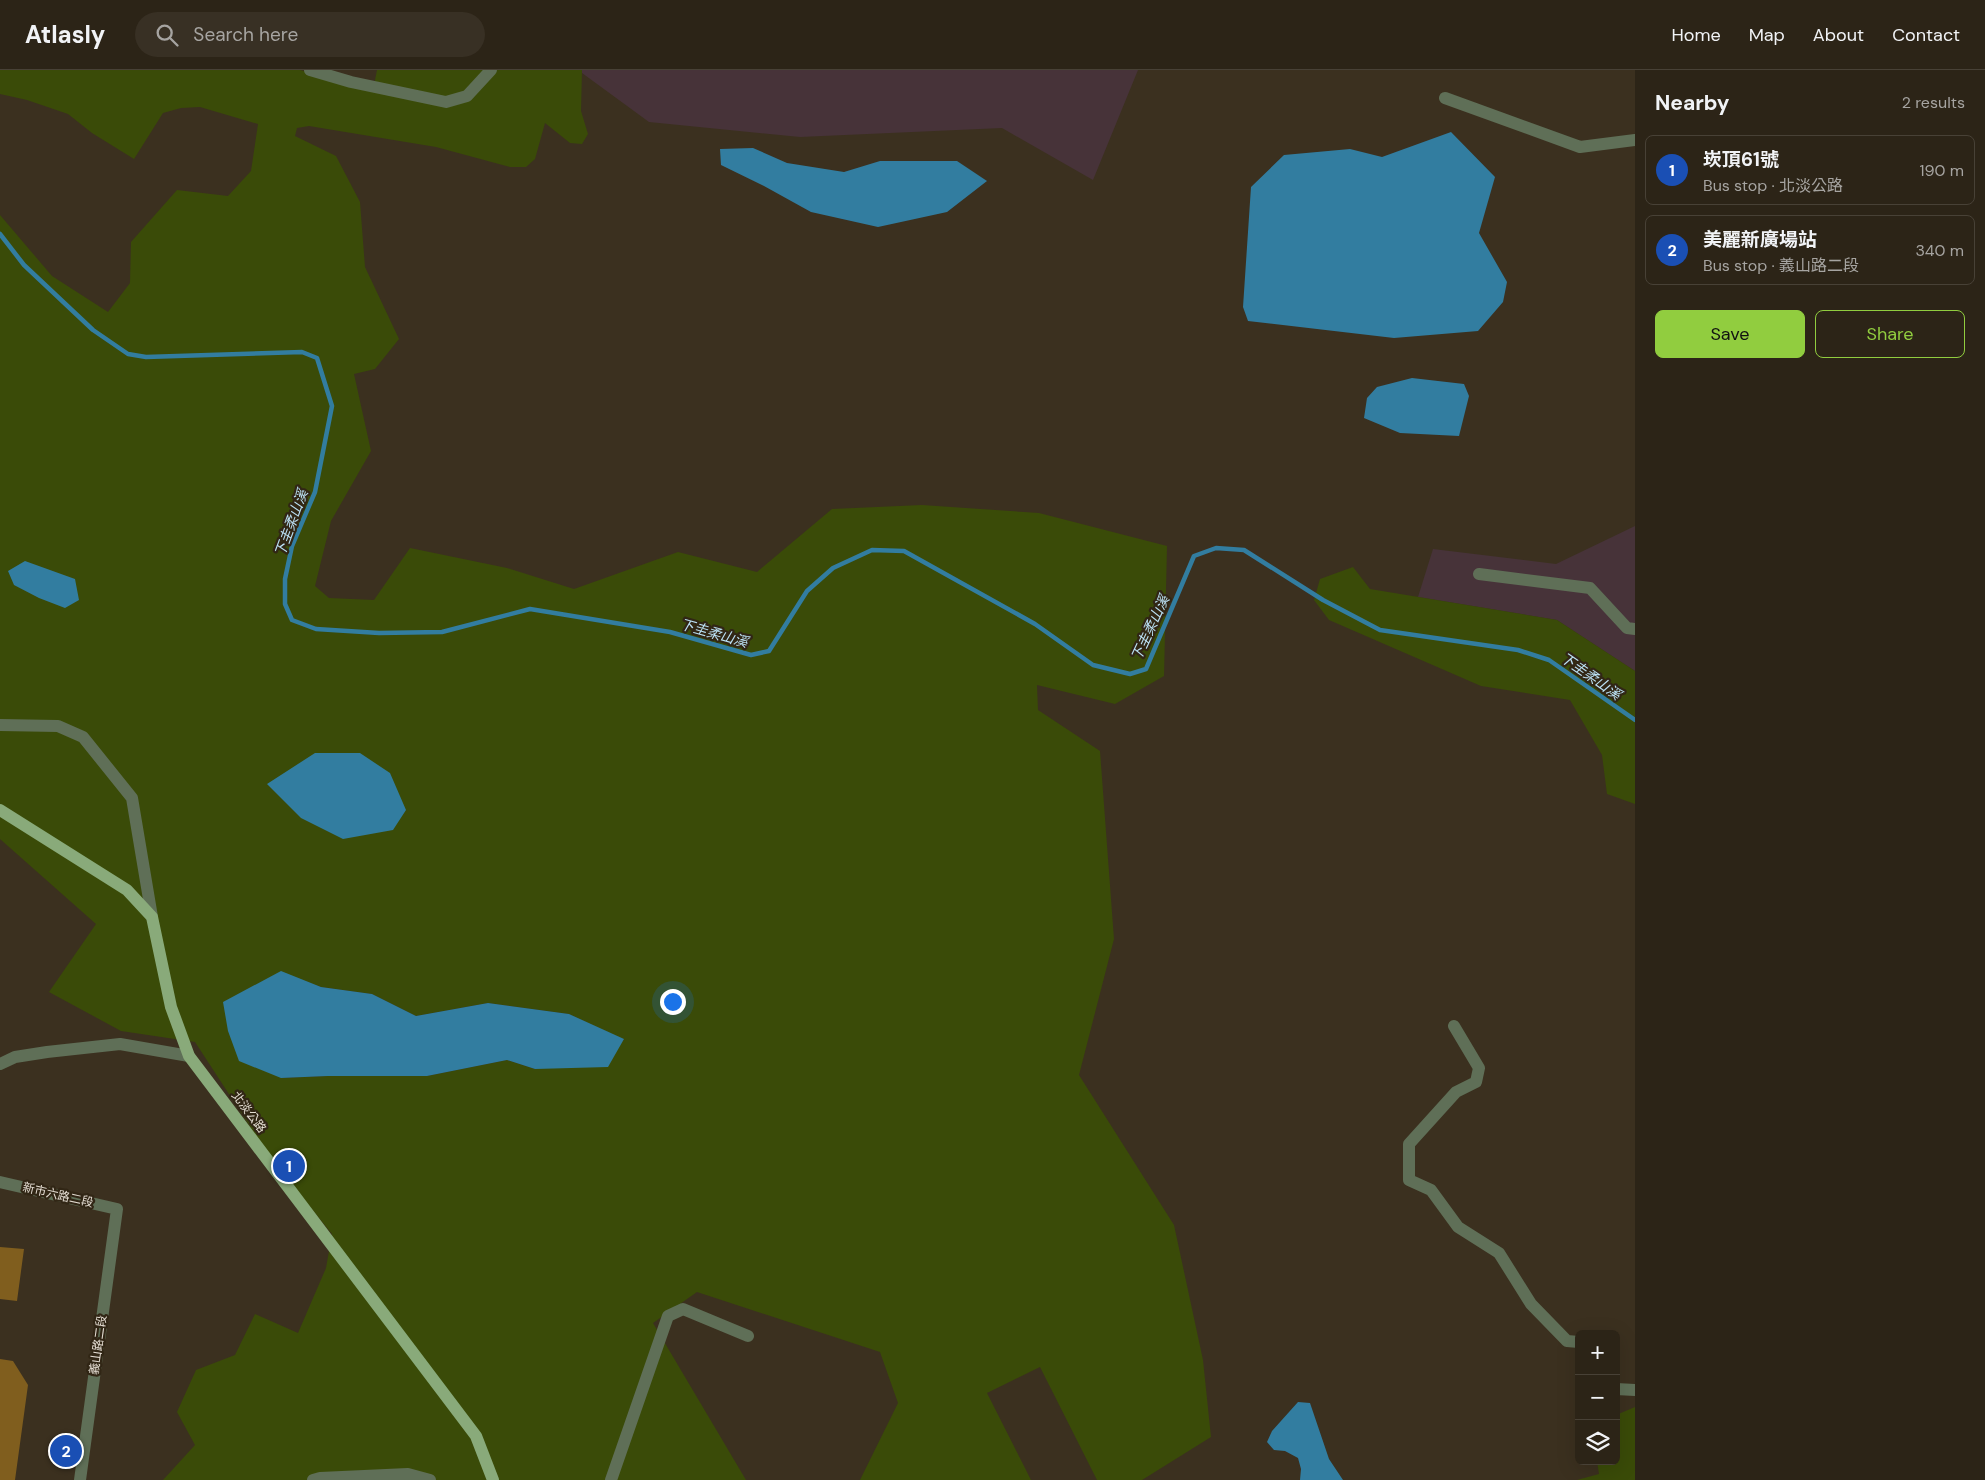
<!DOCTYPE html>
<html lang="en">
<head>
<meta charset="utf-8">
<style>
	:root { --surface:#2c2417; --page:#383024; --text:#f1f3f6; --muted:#a6a4a1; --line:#484136; --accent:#91cd3f }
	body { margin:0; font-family:"DM Sans","Noto Sans TC",sans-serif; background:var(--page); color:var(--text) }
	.controls { position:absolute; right:15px; bottom:15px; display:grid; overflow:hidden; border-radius:8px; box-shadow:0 5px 20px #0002 }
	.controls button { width:45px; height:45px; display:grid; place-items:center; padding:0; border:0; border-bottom:1px solid var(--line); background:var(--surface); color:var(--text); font:25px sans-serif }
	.you { position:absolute; left:672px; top:931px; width:18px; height:18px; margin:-12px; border:4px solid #fff; border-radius:50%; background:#1a73e8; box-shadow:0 0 0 8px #1a73e833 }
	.badge { display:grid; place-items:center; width:32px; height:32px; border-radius:50%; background:var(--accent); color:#fff; font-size:16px; font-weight:700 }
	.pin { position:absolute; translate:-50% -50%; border:2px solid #fff; box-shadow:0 1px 5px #0006 }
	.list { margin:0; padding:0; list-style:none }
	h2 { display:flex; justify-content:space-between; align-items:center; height:65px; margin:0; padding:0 20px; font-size:21px }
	h2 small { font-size:16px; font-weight:400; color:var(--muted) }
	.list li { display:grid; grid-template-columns:32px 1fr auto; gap:15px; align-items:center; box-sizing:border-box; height:70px; margin:0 10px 10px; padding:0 10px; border:1px solid var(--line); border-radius:8px }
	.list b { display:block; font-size:19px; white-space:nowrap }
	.list p { margin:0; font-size:16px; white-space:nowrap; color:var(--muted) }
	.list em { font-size:16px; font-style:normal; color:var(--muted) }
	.actions { display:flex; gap:10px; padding:15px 20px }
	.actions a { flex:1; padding:11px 0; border:1px solid var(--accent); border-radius:8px; text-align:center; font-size:18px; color:var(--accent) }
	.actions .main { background:var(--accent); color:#111 }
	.icon { flex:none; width:28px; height:28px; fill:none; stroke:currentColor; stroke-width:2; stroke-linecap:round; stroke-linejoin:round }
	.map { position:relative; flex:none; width:1635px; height:1410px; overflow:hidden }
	header { display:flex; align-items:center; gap:30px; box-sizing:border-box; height:70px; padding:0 25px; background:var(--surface); border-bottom:1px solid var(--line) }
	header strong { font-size:24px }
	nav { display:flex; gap:28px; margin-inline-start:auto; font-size:18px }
	.search { width:350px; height:45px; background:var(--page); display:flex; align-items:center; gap:12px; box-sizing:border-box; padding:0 18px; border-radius:28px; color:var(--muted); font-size:19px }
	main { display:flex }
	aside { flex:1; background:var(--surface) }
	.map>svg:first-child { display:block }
	.industrial { fill:#473339 }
	.green { fill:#3a4b08; fill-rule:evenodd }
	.water { fill:#327da0 }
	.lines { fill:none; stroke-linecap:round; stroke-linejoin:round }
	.stream { stroke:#327da0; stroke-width:4.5 }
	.building { fill:#805e1e }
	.minor { stroke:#5f6f57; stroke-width:12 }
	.major { stroke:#89aa7a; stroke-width:12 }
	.labels { text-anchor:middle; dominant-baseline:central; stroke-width:4.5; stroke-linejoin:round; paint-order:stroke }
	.street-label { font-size:12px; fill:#e5ded4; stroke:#312615 }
	.water-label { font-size:14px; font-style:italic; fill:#bde3f7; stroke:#312615 }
</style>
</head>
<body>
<header>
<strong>Atlasly</strong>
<div class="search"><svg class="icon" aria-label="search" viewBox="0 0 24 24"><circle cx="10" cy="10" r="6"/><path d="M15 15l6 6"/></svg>Search here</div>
<nav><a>Home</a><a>Map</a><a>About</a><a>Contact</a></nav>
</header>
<main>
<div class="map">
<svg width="1635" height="1410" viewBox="0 0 1635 1410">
	<rect width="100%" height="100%" fill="#3b301f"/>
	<path class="industrial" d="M582,0H1138L1093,110L1002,58L800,67L649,52L582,3Z
		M1635,456V601L1557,550L1418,527L1433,479L1556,494Z"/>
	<path class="green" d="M0,0H300L373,20L377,0H582L581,41L588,64L582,74L570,73L545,53L535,89L526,97H510L436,77L309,56L297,58L295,66L336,86L360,132L365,197L399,269L375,299L354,304L371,381L331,451L315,516L329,528L374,530L410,478L507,498L574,519L678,482L757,502L832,439L922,435L1039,443L1167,476L1164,606L1115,634L1037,615L1038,640L1100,681L1114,869L1079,1005L1174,1155L1203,1290L1211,1367L1142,1410H1097L1040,1297L987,1323L1031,1410H860L898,1333L880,1282L697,1222L653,1253L746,1410H163L195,1375L177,1342L196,1300L235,1285L255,1244L298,1263L326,1198L332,1164L272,1090L195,972L121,961L49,922L96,854L0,769V145L52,206L108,242L130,213L131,172L177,120L228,126L251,101L258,54L200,37L181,38L163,43L134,89L92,63L68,44L27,30L0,24ZM280,902L321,917L372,924L416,946L488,933L569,944L624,970L535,999L507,990L427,1006H328L281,1008Z
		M1353,497L1370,519L1557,550L1635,601V734L1607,724L1602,685L1570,630L1481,616L1329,550L1314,530L1320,509Z
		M1635,1337V1410H1577L1599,1404L1597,1391H1616V1345Z"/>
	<path class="water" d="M1451,62L1495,107L1479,163L1507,212L1503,232L1478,261L1394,268L1248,251L1243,237L1251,117L1284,85L1350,79L1382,87Z
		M753,78L787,93L844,102L880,91H957L987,111L947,142L878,157L811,142L764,116L721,95L720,79Z
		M1412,308L1464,314L1469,326L1459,366L1400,363L1364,348L1367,328L1377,317Z
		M25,491L75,509L79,530L65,538L39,528L14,515L8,501Z
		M315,683H360L390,703L406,740L393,760L343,769L301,748L267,714Z
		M281,901L321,917L372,924L416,946L488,933L569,944L624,969L608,997L535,999L507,990L427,1006H328L281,1008L239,991L228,961L223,932Z
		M1298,1332L1310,1333L1329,1389L1343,1410H1300L1301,1399L1298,1388L1285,1381L1274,1380L1267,1372L1272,1361Z"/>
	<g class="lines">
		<path class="stream" d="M0,164L24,195L93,260L128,284L146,287L302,282L317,288L332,336L315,422L292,476L285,509V534L292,550L316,559L379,563L442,562L530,539L670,562L751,585L769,581L807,521L833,498L872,480L904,481L1035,554L1093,595L1130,604L1146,599L1194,486L1216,478L1244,480L1323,530L1380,560L1518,580L1549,590L1635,650"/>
	</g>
	<path class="building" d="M0,1177L24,1179L17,1231L0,1229Z
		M0,1289L13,1291L28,1315L15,1410H0Z"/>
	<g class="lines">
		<path class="minor" d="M310,0L351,12L446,32L467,26L491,0
			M1445,28L1580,77L1635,70
			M1479,504L1590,518L1627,558L1635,559
			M0,655L58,656L83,667L132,728L152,847
			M1454,956L1479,998L1476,1012L1456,1022L1409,1074V1110L1431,1120L1458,1157L1499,1183L1531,1234L1567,1271L1579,1272
			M0,994L15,987L47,982L120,974L189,986
			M0,1112L117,1139L80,1410
			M1616,1319L1635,1320
			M313,1410L320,1408L408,1404L430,1410
			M611,1410L668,1246L683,1239L748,1266"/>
		<path class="major" d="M0,740L127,820L152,847L171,937L189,986L476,1366L493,1410"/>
	</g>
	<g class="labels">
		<g class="street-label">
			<text transform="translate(249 1042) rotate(53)">北淡公路</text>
			<text transform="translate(58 1125) rotate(13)">新市六路二段</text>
			<text transform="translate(98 1275) rotate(-82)">義山路二段</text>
		</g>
		<g class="water-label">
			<text transform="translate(291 453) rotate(-70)">下圭柔山溪</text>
			<text transform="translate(1150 558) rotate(-65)">下圭柔山溪</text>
			<text transform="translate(714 563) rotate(16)">下圭柔山溪</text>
			<text transform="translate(1591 606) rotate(35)">下圭柔山溪</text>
		</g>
	</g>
</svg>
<div class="controls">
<button>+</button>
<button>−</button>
<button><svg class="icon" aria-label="layers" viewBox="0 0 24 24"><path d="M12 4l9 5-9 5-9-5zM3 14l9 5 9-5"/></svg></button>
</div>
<div class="you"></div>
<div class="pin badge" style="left:289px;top:1096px;background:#1a4fb4">1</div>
<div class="pin badge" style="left:66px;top:1381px;background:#1a4fb4">2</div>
</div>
<aside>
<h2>Nearby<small>2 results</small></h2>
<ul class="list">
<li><span class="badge" style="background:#1a4fb4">1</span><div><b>崁頂61號</b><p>Bus stop · 北淡公路</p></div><em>190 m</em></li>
<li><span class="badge" style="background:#1a4fb4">2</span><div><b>美麗新廣場站</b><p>Bus stop · 義山路二段</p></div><em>340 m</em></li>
</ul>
<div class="actions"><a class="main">Save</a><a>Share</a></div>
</aside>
</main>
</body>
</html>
